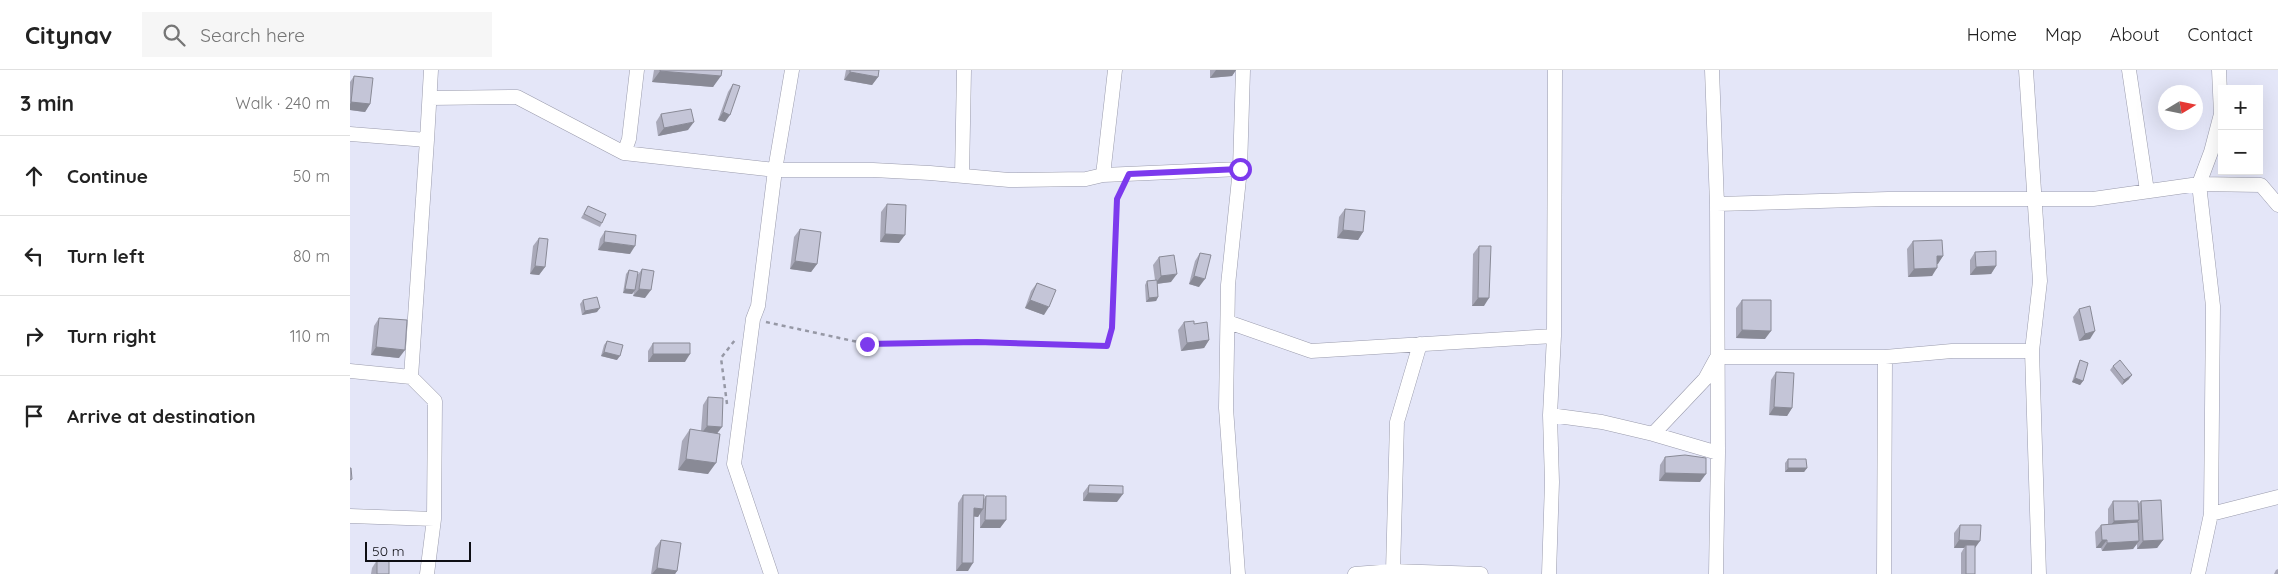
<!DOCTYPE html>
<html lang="en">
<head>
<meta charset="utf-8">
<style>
	:root { --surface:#fff; --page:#f6f6f6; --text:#222; --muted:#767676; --line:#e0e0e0 }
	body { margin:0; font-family:Quicksand,sans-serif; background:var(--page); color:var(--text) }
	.controls { position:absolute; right:15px; top:15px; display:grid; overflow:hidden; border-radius:0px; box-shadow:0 5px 20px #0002 }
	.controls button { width:45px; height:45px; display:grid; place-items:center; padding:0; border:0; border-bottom:1px solid var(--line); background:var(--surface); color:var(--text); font:25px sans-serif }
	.compass { position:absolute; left:1808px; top:15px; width:45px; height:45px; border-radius:50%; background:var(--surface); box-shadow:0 5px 20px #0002; rotate:80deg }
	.scale { position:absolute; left:15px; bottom:12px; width:106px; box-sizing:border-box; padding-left:5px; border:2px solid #0e0e14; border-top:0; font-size:14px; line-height:18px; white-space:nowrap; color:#0e0e14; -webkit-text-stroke:4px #e4e6f8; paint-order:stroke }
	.stop { position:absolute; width:15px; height:15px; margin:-11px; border:4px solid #7c3aed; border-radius:50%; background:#fff }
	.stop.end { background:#7c3aed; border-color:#fff; box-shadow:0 1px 5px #0008 }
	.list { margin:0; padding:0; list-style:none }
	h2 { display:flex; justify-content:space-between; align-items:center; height:65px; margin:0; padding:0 20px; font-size:21px }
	h2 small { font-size:16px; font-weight:400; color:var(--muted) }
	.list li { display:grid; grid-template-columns:32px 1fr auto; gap:15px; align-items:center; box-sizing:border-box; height:80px; padding:0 20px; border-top:1px solid var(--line) }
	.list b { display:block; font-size:19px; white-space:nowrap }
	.list em { font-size:16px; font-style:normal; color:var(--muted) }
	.icon { flex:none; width:28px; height:28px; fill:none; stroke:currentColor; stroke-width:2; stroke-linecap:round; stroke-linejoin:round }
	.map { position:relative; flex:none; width:1928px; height:504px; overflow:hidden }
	header { display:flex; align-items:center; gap:30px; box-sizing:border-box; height:70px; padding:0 25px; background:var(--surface); border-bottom:1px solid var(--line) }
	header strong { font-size:24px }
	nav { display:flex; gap:28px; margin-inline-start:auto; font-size:18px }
	.search { width:350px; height:45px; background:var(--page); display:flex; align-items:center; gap:12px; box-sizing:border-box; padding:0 18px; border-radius:0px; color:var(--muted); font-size:19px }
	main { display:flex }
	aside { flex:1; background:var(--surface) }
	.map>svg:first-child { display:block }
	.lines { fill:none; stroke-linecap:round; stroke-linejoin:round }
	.minor-casing { stroke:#9a9bac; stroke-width:15 }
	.path { stroke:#9698a5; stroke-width:2.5; stroke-dasharray:4 4; stroke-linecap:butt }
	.minor { stroke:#fff; stroke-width:14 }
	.wall { fill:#a9a9b9 }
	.shaded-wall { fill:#898a96 }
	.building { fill:#c4c5d7; stroke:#898a96 }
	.route { stroke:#7c3aed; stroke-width:6 }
</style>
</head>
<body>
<header>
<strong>Citynav</strong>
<div class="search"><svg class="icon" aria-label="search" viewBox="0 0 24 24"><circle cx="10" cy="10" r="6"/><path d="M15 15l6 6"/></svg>Search here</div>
<nav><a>Home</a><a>Map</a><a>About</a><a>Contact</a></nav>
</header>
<main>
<aside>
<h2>3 min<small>Walk · 240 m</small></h2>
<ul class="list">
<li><svg class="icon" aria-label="ahead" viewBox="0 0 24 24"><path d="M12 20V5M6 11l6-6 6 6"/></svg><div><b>Continue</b></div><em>50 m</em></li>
<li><svg class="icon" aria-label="left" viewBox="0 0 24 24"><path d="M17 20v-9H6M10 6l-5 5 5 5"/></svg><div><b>Turn left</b></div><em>80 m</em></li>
<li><svg class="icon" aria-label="right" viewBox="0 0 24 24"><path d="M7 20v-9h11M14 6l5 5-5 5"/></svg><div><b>Turn right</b></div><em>110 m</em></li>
<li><svg class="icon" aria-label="arrive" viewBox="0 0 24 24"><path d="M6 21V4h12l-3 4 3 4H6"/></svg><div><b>Arrive at destination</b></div></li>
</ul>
</aside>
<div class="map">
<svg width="1928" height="504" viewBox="0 0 1928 504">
	<rect width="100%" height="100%" fill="#e4e6f8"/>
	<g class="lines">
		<g class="minor-casing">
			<path id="minor" d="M1362,0L1367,134L1368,383
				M1676,0L1690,211L1682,281L1689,504
				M1779,0L1797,121
				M80,28L167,27L274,83L425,100H523L580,103L659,110L736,109L753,105L890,99L893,0
				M0,64L77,70L61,307L85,331L84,449L77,504
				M77,70L81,0
				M274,83L279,69L287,0
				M753,105L765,0
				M612,106L614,0
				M1367,134L1538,129H1743L1849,114L1911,115L1928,135
				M878,252L961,281L1204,266
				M0,301L61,307
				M1200,345L1252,352L1303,364L1355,309L1367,287H1535L1602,281H1682
				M1303,364L1368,383L1366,504
				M1861,444L1928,427
				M0,446L84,449
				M1043,501L1047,352L1070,274
				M421,504L384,394L403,249L408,236L425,100L442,0
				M888,504L876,338L878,215L890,99
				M1005,504L1043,501L1131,504
				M1199,504L1202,412L1200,345L1204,266L1205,0
				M1534,504L1535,287
				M1848,504L1861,444L1863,236L1849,114L1861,82L1871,44L1869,0"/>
		</g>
		<path class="path" d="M416,252L517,274L627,272L757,275L762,257L767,129L773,117
			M377,334L371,288L385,270"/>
		<use href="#minor" class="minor"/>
	</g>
	<path class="wall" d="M304,0H372L363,17L302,12Z
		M496,0H529L528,7L522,15L494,10Z
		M860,0H886L882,6L860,8Z
		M4,6L20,34L15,42L0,40V12Z
		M383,14L375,52L368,50L378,22Z
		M311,44L338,60L308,66L306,52Z
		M537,134L549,173L530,172L531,142Z
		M238,136L252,153L250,157L231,148Z
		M995,139L1013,162L1008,170L987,168L989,147Z
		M450,159L467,194L461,202L440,199L444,167Z
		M255,161L280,184L248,180L250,169Z
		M189,168L195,197L189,205L180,204L183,176Z
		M1563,171L1593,186L1587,194L1582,206L1558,207L1557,179Z
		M1129,176L1134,236H1122L1123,184Z
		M1625,182L1646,196L1641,204L1620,205V190Z
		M850,183L849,217L839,214L845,191Z
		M809,187L821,212L807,214L808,227L806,231L796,232L795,215L797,211L805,210L803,195Z
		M292,199L295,228L283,226L284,222L282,224L273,223L276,204L279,200L287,206Z
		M687,213L694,245L675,238L681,221Z
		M233,230L247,242L232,245L230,234Z
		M1392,230L1415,269L1386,268V238Z
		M1729,239L1740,269L1729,271L1723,247Z
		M29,248L49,288L21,285L24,256Z
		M834,252L844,254L859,270L854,278L831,281L828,260Z
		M257,271L267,290L251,286L254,275Z
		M303,273L335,292H298V281Z
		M1730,290L1733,311L1730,315L1722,312L1728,294Z
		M1763,296L1779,309L1772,315L1760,300Z
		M1426,302L1442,338L1437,346L1419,345L1421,310Z
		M358,327L367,363L358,404L328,400L332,371L340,359L351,361L353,335Z
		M1315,387L1350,412L1309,411L1310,395Z
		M1438,389L1457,398L1454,402H1435V393Z
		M739,415L767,432L733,431V423Z
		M613,425L634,429L636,426L656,450L650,458H630V443L628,447L624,446L618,501H606L608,433Z
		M1763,431L1788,434L1791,431L1813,470L1807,478L1787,479V474L1783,479L1752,481L1751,478H1746L1745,462L1751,455L1758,454V439Z
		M1610,455L1625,478V504H1611V483L1614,478H1604V463Z
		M311,470L327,501L325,504H301L305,478Z
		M27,490L39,504H21L22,498Z
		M1928,499V504H1924L1926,500Z"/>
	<path class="shaded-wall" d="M866,0H886L882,6L860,8Z
		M310,1L371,6L363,17L302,12Z
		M500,2L528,7L522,15L494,10Z
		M1,32L20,34L15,42L0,40V34Z
		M373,42L380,45L375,52L368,50Z
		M344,52L338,60L308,66L314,58Z
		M993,160L1013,162L1008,170L987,168Z
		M535,164L555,165L549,173L530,172Z
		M254,172L285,176L280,184L248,180Z
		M1587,186H1593L1588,194H1581Z
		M445,191L467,194L461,202L440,199Z
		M185,196L195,197L189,205L180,204Z
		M1646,196L1641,204L1620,205L1626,197Z
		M1587,198L1582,206L1558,207L1564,199Z
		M827,204L821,212L805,214L811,206Z
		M844,206L855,209L849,217L839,214Z
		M275,219L285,220L282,224L273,223Z
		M289,219L301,220L295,228L283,226Z
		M808,227L806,231L796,232L799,228Z
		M1128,228H1139L1134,236H1122Z
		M680,230L699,237L694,245L675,238Z
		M250,238L247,242L232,245L235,241Z
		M1392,260L1421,261L1415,269L1386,268Z
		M1745,261L1740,269L1729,271L1735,264Z
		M859,270L854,278L831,281L837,273Z
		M26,277L55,280L49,288L21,285Z
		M254,282L270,286L267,290L251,286Z
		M303,284H340L335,292H298Z
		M1782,305L1779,309L1772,315L1774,310Z
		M1725,308L1733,311L1730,315L1722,312Z
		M1424,337L1442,338L1437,346L1419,345Z
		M357,356L372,357L366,365L351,364Z
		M336,389L366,393L358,404L328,400Z
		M1438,398H1457L1454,402H1435Z
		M1315,403L1356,404L1350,412L1309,411Z
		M738,423L773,424L767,432L733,431Z
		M624,438L633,439L628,447L619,446Z
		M635,450H656L650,458H630Z
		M1789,450L1784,458L1758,459L1764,451Z
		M1609,470L1630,471L1625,478L1616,475L1614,478H1604Z
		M1752,470H1757L1751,478H1746Z
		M1813,470L1807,478L1787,479L1793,471Z
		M1789,471L1783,479L1752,481L1757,473Z
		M612,493H623L618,501H606Z
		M307,498L327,501L325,504H302Z"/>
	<path class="building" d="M310,0H372L371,6L310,1Z
		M500,0H529L528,7L500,2Z
		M4,6L23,8L20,34L1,32Z
		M383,14L390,16L380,45L373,42Z
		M341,39L344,52L314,58L311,44Z
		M537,134L556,135L555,165L535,164Z
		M238,136L256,144L252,153L234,144Z
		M995,139L1015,141L1013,162L993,160Z
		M450,159L471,162L467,194L445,191Z
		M255,161L286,165L285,176L254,172Z
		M189,168L198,169L195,197L185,196Z
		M1592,170L1593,186H1587V198L1564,199L1563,171Z
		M1129,176H1141L1139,228H1128Z
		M1646,181V196L1626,197L1625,182Z
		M850,183L861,185L855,209L844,206Z
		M824,185L827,204L811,206L809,187Z
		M292,199L304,201L301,220L289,219Z
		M279,200L288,202L285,220L275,219Z
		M807,210L808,227L799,228L797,211Z
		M687,213L706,220L699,237L680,230Z
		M247,227L250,238L235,241L233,230Z
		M1392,230H1421V261L1392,260Z
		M1740,236L1745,261L1735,264L1729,239Z
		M29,248L57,250L55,280L26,277Z
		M844,251V254L857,252L859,270L837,273L834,252Z
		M257,271L273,275L270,286L254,282Z
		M303,273H340V284H303Z
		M1730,290L1738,293L1733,311L1725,308Z
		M1770,290L1782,305L1774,310L1763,296Z
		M1426,302L1444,303L1442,338L1424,337Z
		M358,327L373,328L372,357L357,356Z
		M340,359L370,364L366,393L336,389Z
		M1335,385L1356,388V404L1315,403V387Z
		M1438,389H1456L1457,398H1438Z
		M0,398H1L2,409L0,410Z
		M739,415L773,416V424L738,423Z
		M613,425H634L633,439L624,438L623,493H612Z
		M636,426H656V450H635Z
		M1811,430L1813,470L1793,471L1791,431Z
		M1763,431H1788L1789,450L1764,451Z
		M1788,452L1789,471L1757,473V470H1752L1751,455Z
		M1610,455H1631L1630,471L1609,470Z
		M311,470L331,473L327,501L307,498Z
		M1616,475H1625V504H1616Z
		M27,490L39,491V504H27Z"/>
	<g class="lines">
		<path class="route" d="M517,274L627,272L757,276L762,258L767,129L779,104L890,99"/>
	</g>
</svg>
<div class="controls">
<button>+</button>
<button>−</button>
</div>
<svg class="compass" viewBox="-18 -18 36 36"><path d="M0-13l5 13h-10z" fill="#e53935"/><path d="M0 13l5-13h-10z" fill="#767676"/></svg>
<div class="scale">50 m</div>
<div class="stop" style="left:890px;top:99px"></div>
<div class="stop end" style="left:517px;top:274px"></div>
</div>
</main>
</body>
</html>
